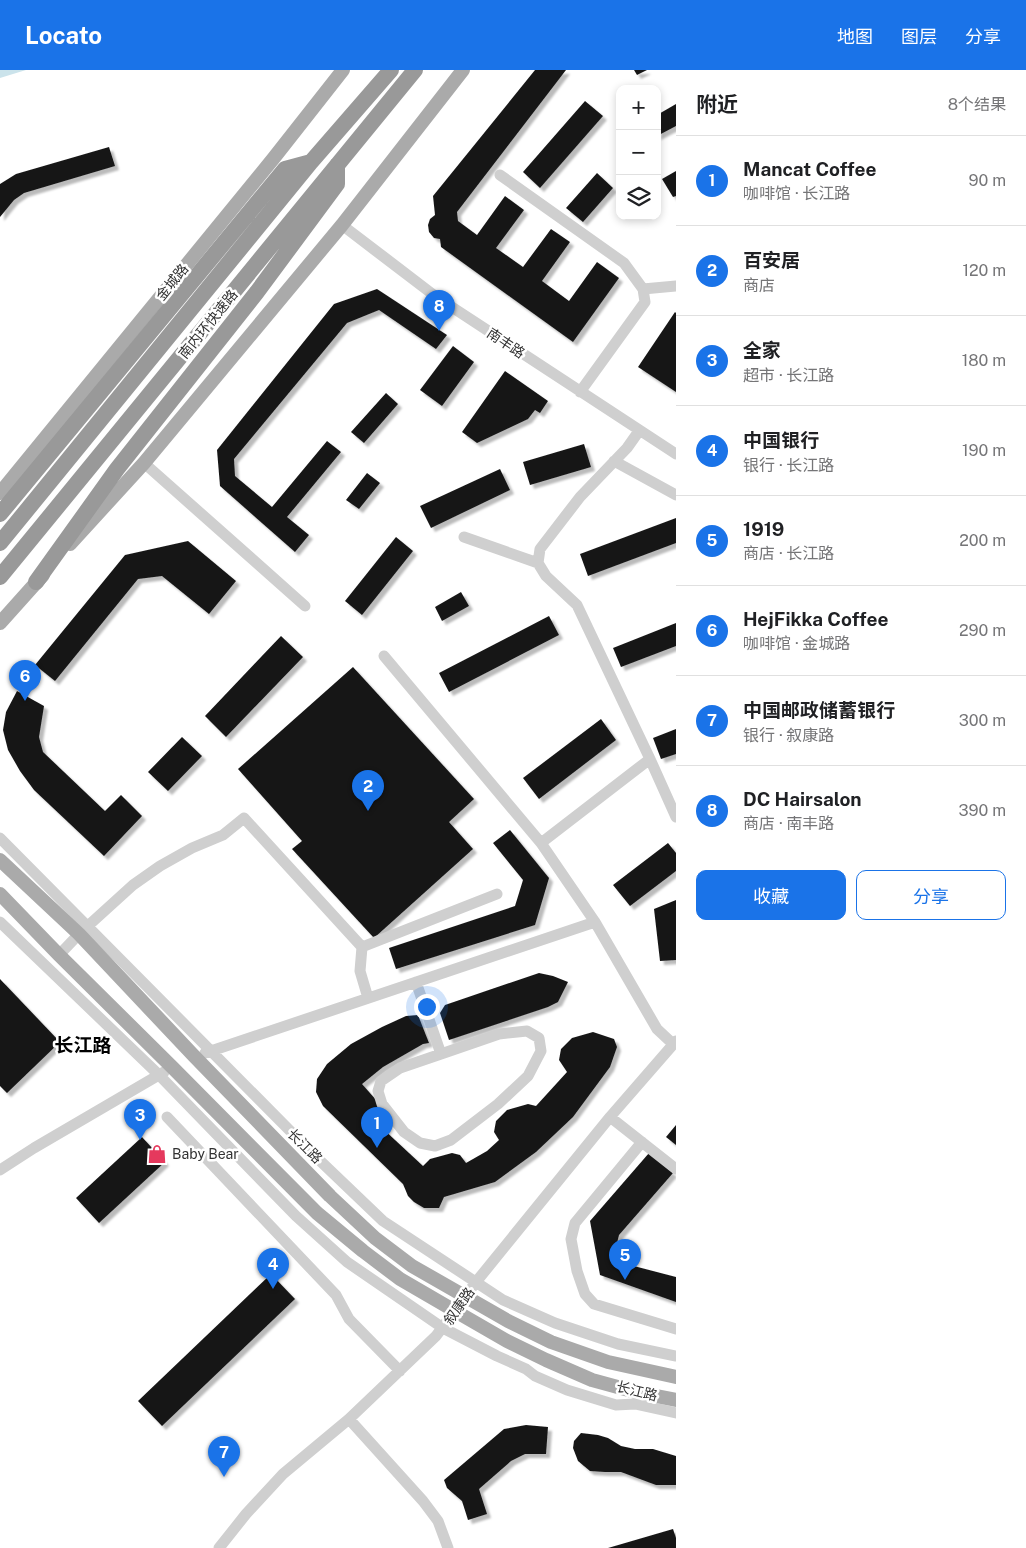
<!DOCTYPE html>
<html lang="zh">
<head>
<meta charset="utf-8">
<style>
	:root { --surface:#fff; --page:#f6f6f6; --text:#202124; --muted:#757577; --line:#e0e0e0; --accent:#1a73e8 }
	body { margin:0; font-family:"Public Sans","Noto Sans SC",sans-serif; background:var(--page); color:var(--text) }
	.controls { position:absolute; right:15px; top:15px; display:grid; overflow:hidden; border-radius:10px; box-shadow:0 2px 8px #0003 }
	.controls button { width:45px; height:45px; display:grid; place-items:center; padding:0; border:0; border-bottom:1px solid var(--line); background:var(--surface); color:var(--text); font:25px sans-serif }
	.you { position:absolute; left:426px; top:936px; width:18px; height:18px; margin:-12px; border:4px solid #fff; border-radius:50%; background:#1a73e8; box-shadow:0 0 0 8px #1a73e833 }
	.badge { display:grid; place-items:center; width:32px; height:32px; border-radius:50%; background:var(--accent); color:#fff; font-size:16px; font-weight:700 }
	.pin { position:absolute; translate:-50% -41px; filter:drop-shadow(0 1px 2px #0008) }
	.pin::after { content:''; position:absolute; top:26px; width:18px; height:15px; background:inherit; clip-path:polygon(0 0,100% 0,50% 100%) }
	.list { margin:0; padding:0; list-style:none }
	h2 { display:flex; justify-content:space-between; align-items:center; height:65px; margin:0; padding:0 20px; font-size:21px }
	h2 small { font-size:16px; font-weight:400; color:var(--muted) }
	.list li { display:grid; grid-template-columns:32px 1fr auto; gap:15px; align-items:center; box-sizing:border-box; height:90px; padding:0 20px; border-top:1px solid var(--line) }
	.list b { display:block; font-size:19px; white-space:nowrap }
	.list p { margin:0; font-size:16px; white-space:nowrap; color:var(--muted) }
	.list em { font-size:16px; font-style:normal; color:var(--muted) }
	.actions { display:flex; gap:10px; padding:15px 20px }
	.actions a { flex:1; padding:11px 0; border:1px solid var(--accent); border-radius:10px; text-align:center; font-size:18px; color:var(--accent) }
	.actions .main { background:var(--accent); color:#fff }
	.icon { flex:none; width:28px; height:28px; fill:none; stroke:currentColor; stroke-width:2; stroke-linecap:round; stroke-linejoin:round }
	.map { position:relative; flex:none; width:676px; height:1478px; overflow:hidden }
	header { display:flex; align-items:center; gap:30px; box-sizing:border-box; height:70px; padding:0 25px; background:var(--accent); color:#fff }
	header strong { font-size:24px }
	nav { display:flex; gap:28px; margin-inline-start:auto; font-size:18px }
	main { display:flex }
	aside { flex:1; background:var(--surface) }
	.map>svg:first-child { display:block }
	.water { fill:#cbe3eb }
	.building { fill:#191919; filter:url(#shadow) }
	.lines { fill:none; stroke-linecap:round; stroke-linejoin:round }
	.minor { stroke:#cfcfcf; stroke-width:11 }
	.major { stroke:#aaa; stroke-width:14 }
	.highway { stroke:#999; stroke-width:16 }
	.labels { text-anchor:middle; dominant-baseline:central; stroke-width:5; stroke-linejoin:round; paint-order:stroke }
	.street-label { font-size:14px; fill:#323232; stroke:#fff }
	.poi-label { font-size:14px; fill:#323232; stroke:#fff; text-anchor:start }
	.district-label { font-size:19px; font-weight:bold; fill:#000; stroke:#fff }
</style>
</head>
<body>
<header>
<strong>Locato</strong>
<nav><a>地图</a><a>图层</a><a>分享</a></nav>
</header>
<main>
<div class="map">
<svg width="676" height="1478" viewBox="0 0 676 1478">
	<defs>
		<filter id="shadow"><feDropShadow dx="4" dy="4" stdDeviation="1" flood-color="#0004"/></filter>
	</defs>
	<rect width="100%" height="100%" fill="#fff"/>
	<path class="water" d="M0,0H26L0,8Z"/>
	<path class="building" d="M535,0H566L457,142L458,151L477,165L505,126L524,140L496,178L523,197L551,159L570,172L542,211L569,231L597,192L619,208L573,272L441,177L440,169L434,168L429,162L428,155L430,149L435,145L433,126Z
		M634,0H647L637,5Z
		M585,31L603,46L540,118L523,102Z
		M676,34V56L657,66V45Z
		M109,77L115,96L24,123L14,130L0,147V114L16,104Z
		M676,101V126L673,127L662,109Z
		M597,103L613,118L583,152L566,138Z
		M377,219L447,265L436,279L379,240L347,253L234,389L235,406L272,437L327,371L341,382L287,447L309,465L295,482L220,416L217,380L334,234Z
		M675,242L676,243V322L638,297Z
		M453,276L474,292L442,336L420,320Z
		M505,301L548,331L540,343L535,340L528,349L477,373L462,362Z
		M386,323L398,334L364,373L351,362Z
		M584,374L591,397L530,415L523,392Z
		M500,399L510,420L431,458L420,436Z
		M367,403L380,413L359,439L346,430Z
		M676,448V473L588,506L580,484Z
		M396,467L413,481L362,545L345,531Z
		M188,471L236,511L209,544L162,506L138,509L55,611L35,595L125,485Z
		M461,522L469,536L442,551L435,537Z
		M549,546L559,565L449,622L439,603Z
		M676,553V576L621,597L613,578Z
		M281,566L303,587L226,667L205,646Z
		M353,597L474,729L449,752L473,779L374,868L292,779L302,771L238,699Z
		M17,621L44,636L39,667L43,682L105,741L121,725L142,746L104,786L34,720L20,701L8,680L3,660L6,642Z
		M601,649L616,670L539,729L523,708Z
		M676,659V684L661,689L653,668Z
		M182,667L202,686L168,721L148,702Z
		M510,760L549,808L535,855L396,899L389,878L515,836L523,810L493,773Z
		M668,773L676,783V801L630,836L613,815Z
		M676,830V890L660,891L654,839Z
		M539,903L553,906L568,912L558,932L548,937L449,970L440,943L445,935Z
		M0,909L60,972L7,1023L0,1016Z
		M418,945L429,973L423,974L383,997L362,1014L392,1048L381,1057L423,1096L430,1089L452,1083L460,1085L466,1093L487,1081L499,1070L494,1062L496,1051L507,1040L528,1034L536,1036L567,1002L559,990L561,979L572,968L593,962L614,969L617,977L610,997L573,1047L536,1082L495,1112L444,1127L439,1138H424L414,1132L408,1126L403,1114L323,1036L316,1022L317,1009L327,994L351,974L382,957L406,946Z
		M676,1055V1075L666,1067Z
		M142,1067L165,1092L99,1153L76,1128Z
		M649,1083L673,1103L619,1165L617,1173L618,1181L622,1188L630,1195L676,1207V1232L600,1205L590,1151Z
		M271,1204L295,1229L162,1356L138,1331Z
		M526,1355L548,1357L546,1384H525L511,1391L479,1419L487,1444L468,1450L462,1431L447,1418L444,1410L504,1359Z
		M581,1363L598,1365L608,1368L621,1376L635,1379H653L676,1386V1415H656L621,1402H605L590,1401L578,1391L573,1378L574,1371Z
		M673,1459L676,1468V1478H608Z"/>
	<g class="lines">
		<path class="minor" d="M500,105L624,193L643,219L645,232L580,322
			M342,155L435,226L676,384
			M643,219L676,216
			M639,361L627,378L580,427L540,479L538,493L546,506L577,535L650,689L676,747
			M614,391L676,425
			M144,393L305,536
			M464,467L538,493
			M384,586L541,773L595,852L657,959L673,974
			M0,768L314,1085L383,1151L503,1230L555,1253L618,1274L676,1286
			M541,773L650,689
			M0,852L159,1005L296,1146L347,1192L443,1258L497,1286L526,1299L535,1306L567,1320L616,1335L635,1334L676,1343
			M59,885L79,864L133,815L160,796L192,778L223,765L244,748L362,877
			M416,912L441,984L499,964L527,961L539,968L541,981L528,1006L498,1034L451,1070L435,1076L420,1073L404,1062L382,1034L378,1021L381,1011L400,998L441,984
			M368,928L360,901L362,877L497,824
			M205,983L595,852
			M167,1047L336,1225L349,1249L400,1301
			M610,1047L676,1099
			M642,1072L575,1153L571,1169L577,1201L585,1224L594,1234L676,1259
			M0,1100L34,1078L164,1002
			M349,1349L423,1431L438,1451L448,1478
			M219,1478L246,1444L283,1404L349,1349L436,1266L476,1212L610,1047L676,971"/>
		<path class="major" d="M0,423L273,89L343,0
			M70,474L144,393L342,155L463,0
			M0,553L43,505
			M0,790L79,864L194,986L330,1126L375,1168L412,1196L508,1251L551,1272L608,1292L676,1307
			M0,824L59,885L172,997L317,1143L363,1181L400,1209L455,1241L507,1271L546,1290L592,1310L636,1322L676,1330"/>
		<path class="highway" d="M0,444L285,99L311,92
			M0,473L311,92L391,0
			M0,507L415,0
			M36,512L117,399L257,222L337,114V95"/>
	</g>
	<defs>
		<g id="shop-bare" transform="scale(1.5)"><path d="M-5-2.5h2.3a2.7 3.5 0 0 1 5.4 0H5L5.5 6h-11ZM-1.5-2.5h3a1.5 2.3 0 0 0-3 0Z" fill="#e5395d" stroke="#fff" stroke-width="2.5" paint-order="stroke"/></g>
	</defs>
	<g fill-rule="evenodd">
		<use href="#shop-bare" x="157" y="1084"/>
	</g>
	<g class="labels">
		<g class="street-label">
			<text transform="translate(172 212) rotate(-51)">金城路</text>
			<text transform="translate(208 254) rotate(-51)">南内环快速路</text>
			<text transform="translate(506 273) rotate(34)">南丰路</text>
			<text transform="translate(305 1076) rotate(45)">长江路</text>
			<text transform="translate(459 1236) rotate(-55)">叙康路</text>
			<text transform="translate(637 1321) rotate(14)">长江路</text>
		</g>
		<g class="poi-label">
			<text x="172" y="1084">Baby Bear</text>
		</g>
		<g class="district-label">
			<text x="83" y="975">长江路</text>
		</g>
	</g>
</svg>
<div class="controls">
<button>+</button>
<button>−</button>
<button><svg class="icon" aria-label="layers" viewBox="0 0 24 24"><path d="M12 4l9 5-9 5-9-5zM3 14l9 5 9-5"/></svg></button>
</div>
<div class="you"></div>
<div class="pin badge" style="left:377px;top:1078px">1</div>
<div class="pin badge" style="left:368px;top:741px">2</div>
<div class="pin badge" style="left:140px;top:1070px">3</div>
<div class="pin badge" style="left:273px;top:1219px">4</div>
<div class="pin badge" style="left:625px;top:1210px">5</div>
<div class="pin badge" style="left:25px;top:631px">6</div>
<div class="pin badge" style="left:224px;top:1407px">7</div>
<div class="pin badge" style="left:439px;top:261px">8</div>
</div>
<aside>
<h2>附近<small>8个结果</small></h2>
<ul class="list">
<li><span class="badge">1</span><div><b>Mancat Coffee</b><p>咖啡馆 · 长江路</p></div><em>90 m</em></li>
<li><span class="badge">2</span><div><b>百安居</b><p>商店</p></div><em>120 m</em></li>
<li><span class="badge">3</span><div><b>全家</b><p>超市 · 长江路</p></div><em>180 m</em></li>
<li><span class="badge">4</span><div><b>中国银行</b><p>银行 · 长江路</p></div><em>190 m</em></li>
<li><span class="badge">5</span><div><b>1919</b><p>商店 · 长江路</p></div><em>200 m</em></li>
<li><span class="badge">6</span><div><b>HejFikka Coffee</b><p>咖啡馆 · 金城路</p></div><em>290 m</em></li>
<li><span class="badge">7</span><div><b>中国邮政储蓄银行</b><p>银行 · 叙康路</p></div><em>300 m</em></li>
<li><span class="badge">8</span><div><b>DC Hairsalon</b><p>商店 · 南丰路</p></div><em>390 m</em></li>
</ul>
<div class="actions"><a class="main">收藏</a><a>分享</a></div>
</aside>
</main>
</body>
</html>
